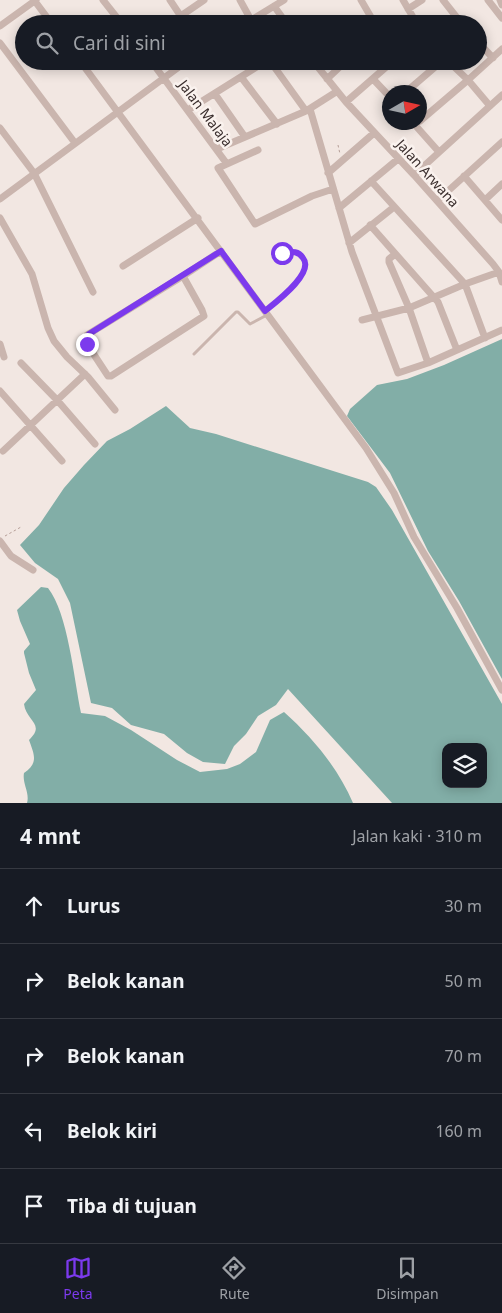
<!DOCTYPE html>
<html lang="id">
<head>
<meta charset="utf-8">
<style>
	:root { --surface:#171b24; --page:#20242c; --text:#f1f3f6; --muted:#9ea1a6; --line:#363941; --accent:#7c3aed }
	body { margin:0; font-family:"Noto Sans",sans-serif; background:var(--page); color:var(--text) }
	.controls { position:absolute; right:15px; bottom:15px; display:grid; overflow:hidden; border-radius:10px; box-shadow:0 2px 12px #0003 }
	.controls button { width:45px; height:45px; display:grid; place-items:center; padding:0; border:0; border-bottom:1px solid var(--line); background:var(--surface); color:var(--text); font:25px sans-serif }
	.compass { position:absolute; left:382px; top:85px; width:45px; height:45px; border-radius:50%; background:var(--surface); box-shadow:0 2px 12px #0003; rotate:81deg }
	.stop { position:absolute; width:15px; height:15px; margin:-11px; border:4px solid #7c3aed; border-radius:50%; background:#fff }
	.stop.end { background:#7c3aed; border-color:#fff; box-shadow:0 1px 5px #0008 }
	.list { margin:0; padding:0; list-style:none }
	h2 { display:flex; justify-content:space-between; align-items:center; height:65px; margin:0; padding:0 20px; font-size:21px }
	h2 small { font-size:16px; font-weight:400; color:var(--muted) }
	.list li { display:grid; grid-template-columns:32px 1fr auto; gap:15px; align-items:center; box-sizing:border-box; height:75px; padding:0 20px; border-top:1px solid var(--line) }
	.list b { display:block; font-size:19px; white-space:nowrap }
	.list em { font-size:16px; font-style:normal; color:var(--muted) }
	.icon { flex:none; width:28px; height:28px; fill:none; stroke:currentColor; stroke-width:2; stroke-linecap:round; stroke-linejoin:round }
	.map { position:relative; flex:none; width:502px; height:803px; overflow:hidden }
	.search { position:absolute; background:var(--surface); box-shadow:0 2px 12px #0003; left:15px; right:15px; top:15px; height:55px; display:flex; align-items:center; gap:12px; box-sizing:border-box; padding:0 18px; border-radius:28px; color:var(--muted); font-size:19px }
	.sheet { height:440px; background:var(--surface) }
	nav { display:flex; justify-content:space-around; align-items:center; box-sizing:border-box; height:70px; border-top:1px solid var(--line); background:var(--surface); font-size:14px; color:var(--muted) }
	nav a { display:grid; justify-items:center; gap:2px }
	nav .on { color:var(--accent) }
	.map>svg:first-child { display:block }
	.water { fill:#82aea7; fill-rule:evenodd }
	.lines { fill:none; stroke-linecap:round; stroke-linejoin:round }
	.path { stroke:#b69f98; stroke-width:1; stroke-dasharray:2.5 2.5; stroke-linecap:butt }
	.service { stroke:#cab5ae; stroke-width:3 }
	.minor { stroke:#cab5ae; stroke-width:7 }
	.route { stroke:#7c3aed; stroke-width:6 }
	.labels { text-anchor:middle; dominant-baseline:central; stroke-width:5; stroke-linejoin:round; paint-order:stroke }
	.street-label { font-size:14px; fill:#392d2c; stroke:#faf2ee }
</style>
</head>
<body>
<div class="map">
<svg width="502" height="803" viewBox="0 0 502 803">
	<rect width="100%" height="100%" fill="#f2e7e2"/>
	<path class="water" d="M502,339V679L459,601L428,551L390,473L347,416L350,409L377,385L407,379L444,365Z
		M166,406L190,428L216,434L368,482L376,487L392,510L502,704V803H392L288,689L276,705L258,716L246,734L234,746L225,764L203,762L187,753L164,734L131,725L112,708L91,703L70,603L58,579L35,563L20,545L39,525L64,488L84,465L107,441L130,429ZM446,747H483V784H446Z
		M41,587L48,588C68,613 74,679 81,713L105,716L131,730L177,760L200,772L227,769L240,764L256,752L270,720L284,712C313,738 338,768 353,803H27C30,793 22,783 24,773C39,763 34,754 29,740C46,724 26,721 24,704L36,690L29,673L24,653V651L30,644L20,621L17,610Z"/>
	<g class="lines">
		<path class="path" d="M338,145L340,154
			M270,307L288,292L306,268L307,263C301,252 295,252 283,253
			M5,536L21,527"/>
		<path class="service" d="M194,354L236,312H238L250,324L267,315"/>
		<path class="minor" d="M34,0L52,24
			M103,0L122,24
			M170,0L180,15
			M240,0L251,20
			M361,0L375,24
			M403,0L417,24
			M443,0L462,24
			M488,0L502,18
			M500,0L502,5
			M274,6L287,24
			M408,9L422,0
			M169,24L204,0
			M245,24L284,0
			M0,26L36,0
			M478,42L493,58
			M0,43L75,143
			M80,61L366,448L394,493L414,537L457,608L502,690
			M151,61L227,164
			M270,61L306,111
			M313,61L346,102L414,175L493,264L499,272L502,282
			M448,61L468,80L490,106
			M241,77L277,124
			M327,79L346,61
			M373,79L390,97
			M406,92L442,61
			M215,94L245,137
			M346,102L393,61
			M310,109L352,252L398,373L428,363L502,330
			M188,110L266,61
			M420,121L468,80L502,49
			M418,122L415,125L439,152
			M0,128L34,173L93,292
			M217,149L306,111L336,92
			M258,150L218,168L255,224L312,196L333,189
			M328,173L374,133
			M414,175L502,95
			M464,176L502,220
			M371,181L465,284L485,338
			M0,199L187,61
			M485,200L502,184
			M437,201L502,142
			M339,208L398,159
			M0,218L32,274L48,328L54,341L67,357L88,377L115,410
			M370,225L438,302L457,350
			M349,243L394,207
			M395,254L389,259V262L409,308L428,363
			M123,266L198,218
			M183,276L202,310L204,316L111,376H108L87,344L86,338L87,335Z
			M183,276L221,251
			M362,320L409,308L465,284L499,272
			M0,344L4,357
			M21,363L57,400L95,444
			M0,391L62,461
			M3,451L85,374
			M0,541L11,556L33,570"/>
	</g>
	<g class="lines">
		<path class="route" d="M87,344L86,338L89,334L221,251L265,311C276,302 315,273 303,258C298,250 291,252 282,253"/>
	</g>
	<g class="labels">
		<g class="street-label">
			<text transform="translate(206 113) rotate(53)">Jalan Malaja</text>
			<text transform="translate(428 173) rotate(48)">Jalan Arwana</text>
		</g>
	</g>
</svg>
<div class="controls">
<button><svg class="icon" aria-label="layers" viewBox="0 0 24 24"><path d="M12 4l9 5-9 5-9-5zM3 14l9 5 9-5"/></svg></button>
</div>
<svg class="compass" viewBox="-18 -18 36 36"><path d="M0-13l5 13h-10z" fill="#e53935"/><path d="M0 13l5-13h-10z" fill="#9ea1a6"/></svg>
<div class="stop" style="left:282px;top:253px"></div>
<div class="stop end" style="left:87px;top:344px"></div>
<div class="search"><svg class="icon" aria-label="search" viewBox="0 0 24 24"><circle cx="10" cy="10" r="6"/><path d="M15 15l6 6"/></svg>Cari di sini</div>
</div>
<section class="sheet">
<h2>4 mnt<small>Jalan kaki · 310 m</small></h2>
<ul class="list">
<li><svg class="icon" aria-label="ahead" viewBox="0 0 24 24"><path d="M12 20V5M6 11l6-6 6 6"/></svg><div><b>Lurus</b></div><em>30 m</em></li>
<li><svg class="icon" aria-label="right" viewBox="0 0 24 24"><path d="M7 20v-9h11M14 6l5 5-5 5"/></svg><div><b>Belok kanan</b></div><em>50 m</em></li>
<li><svg class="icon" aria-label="right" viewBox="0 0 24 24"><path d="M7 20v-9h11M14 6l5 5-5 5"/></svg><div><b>Belok kanan</b></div><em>70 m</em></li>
<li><svg class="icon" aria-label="left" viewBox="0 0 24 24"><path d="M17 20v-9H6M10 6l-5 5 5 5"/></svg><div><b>Belok kiri</b></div><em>160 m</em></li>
<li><svg class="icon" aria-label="arrive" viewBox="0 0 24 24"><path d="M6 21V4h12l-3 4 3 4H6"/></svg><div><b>Tiba di tujuan</b></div></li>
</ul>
</section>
<nav>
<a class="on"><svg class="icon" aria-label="map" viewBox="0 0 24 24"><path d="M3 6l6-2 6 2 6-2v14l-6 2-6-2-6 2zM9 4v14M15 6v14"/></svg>Peta</a>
<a><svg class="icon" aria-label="directions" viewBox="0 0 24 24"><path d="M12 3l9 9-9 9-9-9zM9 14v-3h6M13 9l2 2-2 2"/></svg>Rute</a>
<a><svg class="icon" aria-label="saved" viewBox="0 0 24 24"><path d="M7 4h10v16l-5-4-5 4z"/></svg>Disimpan</a>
</nav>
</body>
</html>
